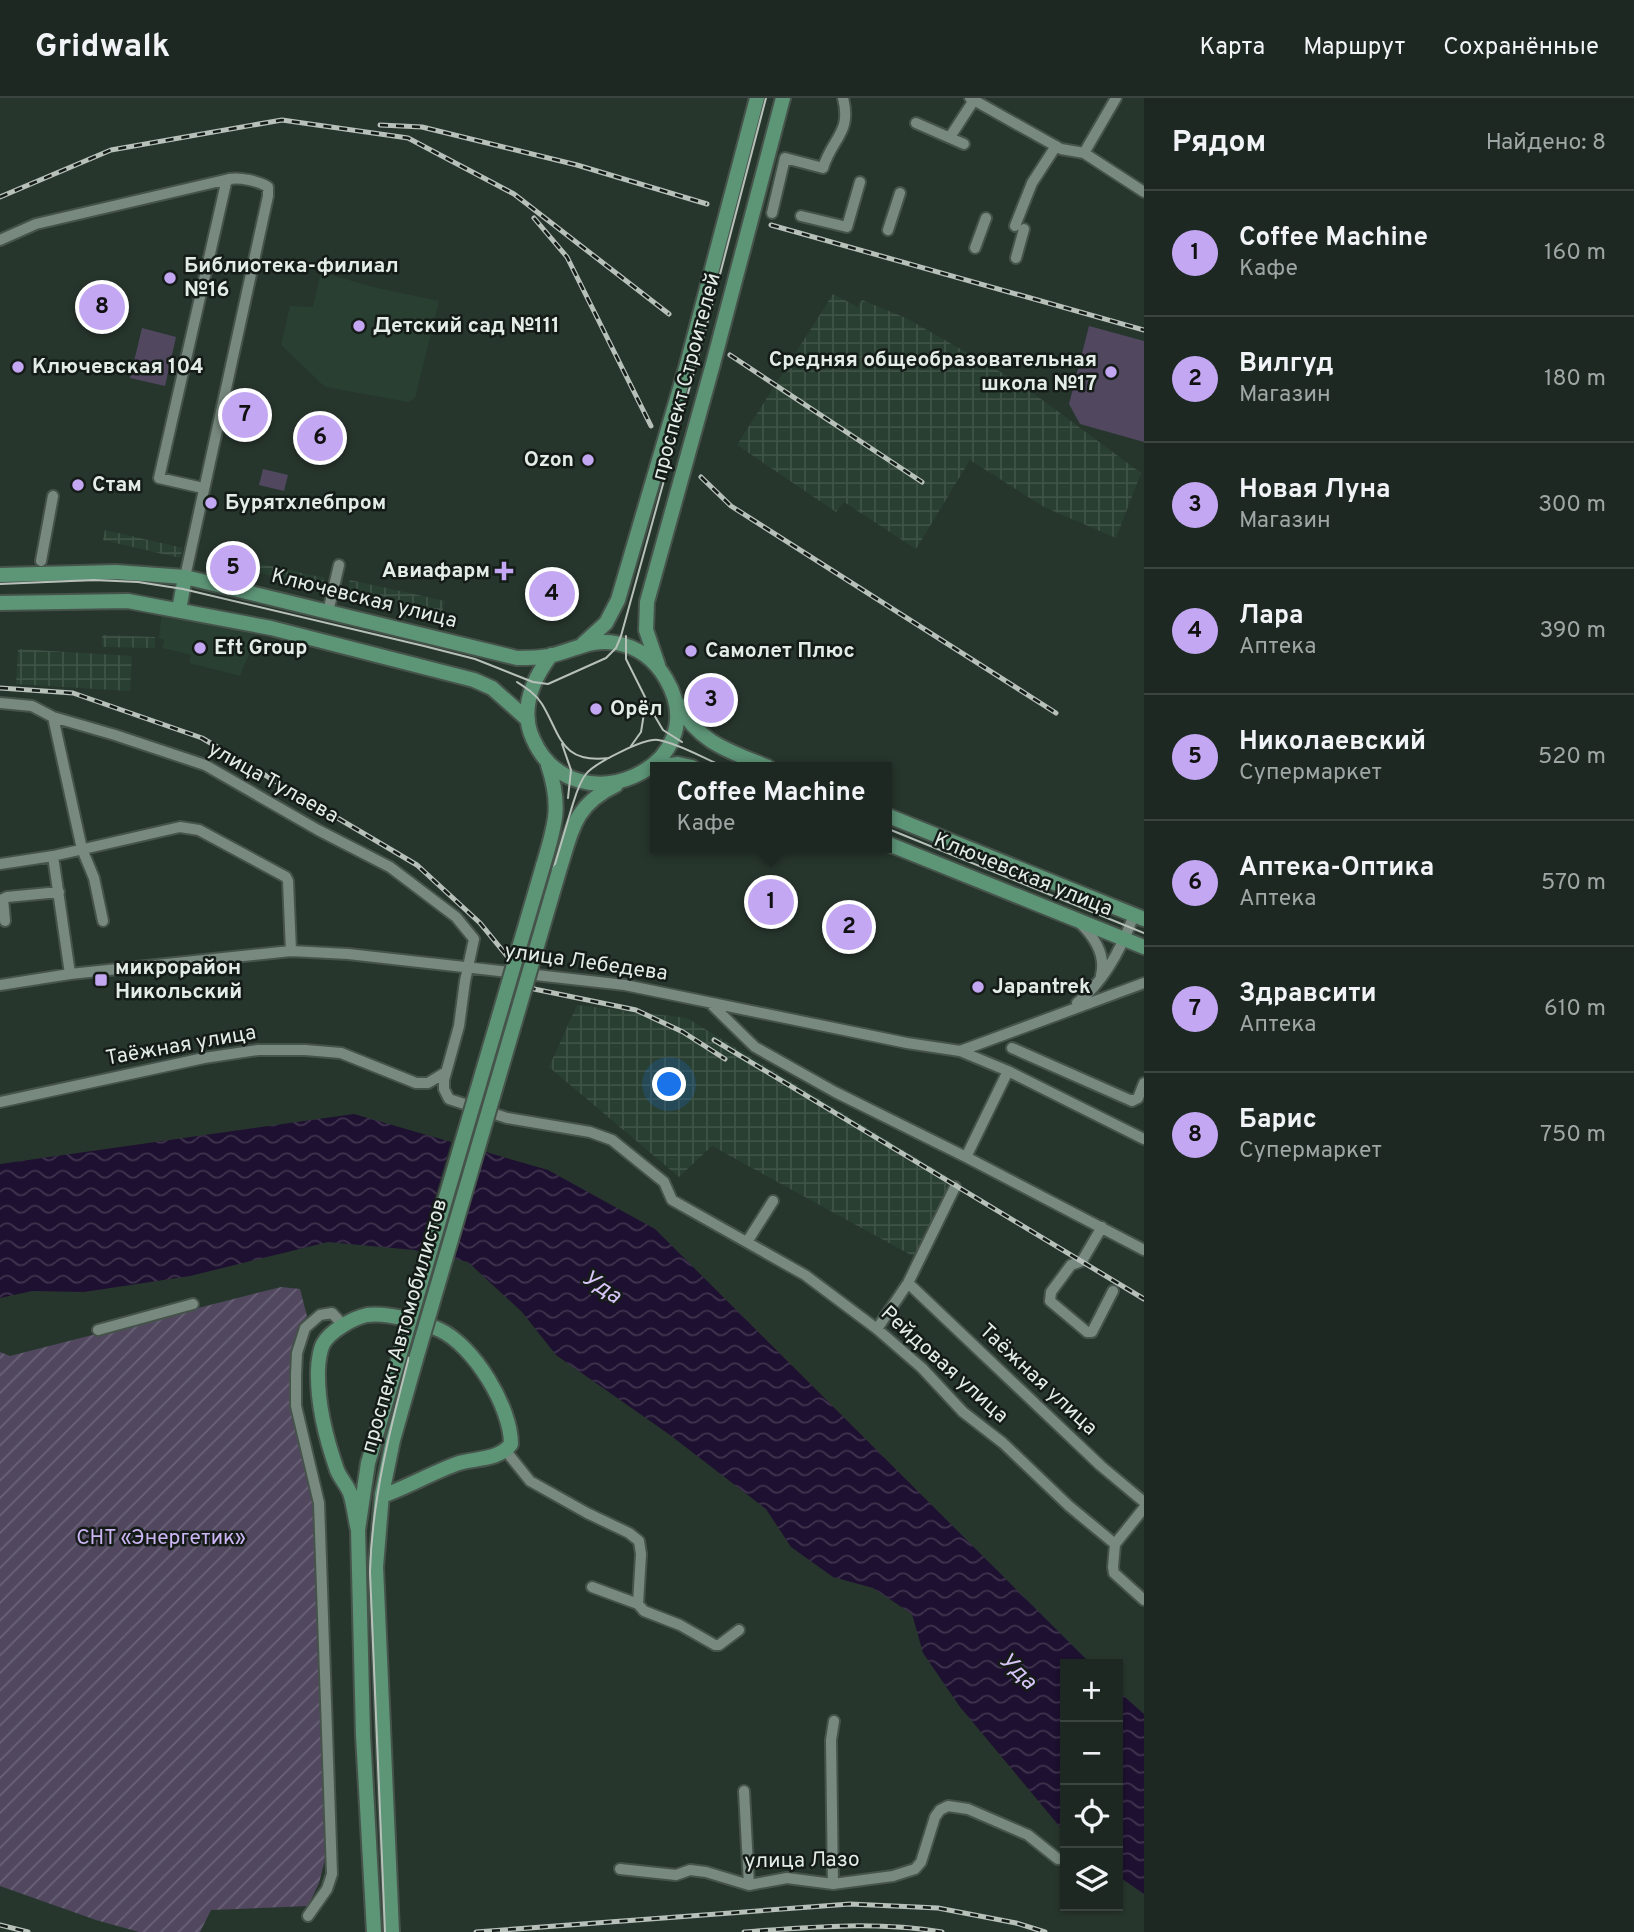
<!DOCTYPE html>
<html lang="ru">
<head>
<meta charset="utf-8">
<style>
	:root { --surface:#1d2822; --page:#2a342f; --text:#f1f3f6; --muted:#a0a6a5; --line:#3b4440; --accent:#c3a7f2 }
	body { margin:0; font-family:Overpass,sans-serif; background:var(--page); color:var(--text) }
	.controls { position:absolute; right:21px; bottom:21px; display:grid; overflow:hidden; border-radius:0px; box-shadow:0 2px 5px #0004 }
	.controls button { width:63px; height:63px; display:grid; place-items:center; padding:0; border:0; border-bottom:2px solid var(--line); background:var(--surface); color:var(--text); font:35px sans-serif }
	.you { position:absolute; left:670px; top:987px; width:24px; height:24px; margin:-18px; border:5px solid #fff; border-radius:50%; background:#1a73e8; box-shadow:0 0 0 10px #1a73e833 }
	.badge { display:grid; place-items:center; width:46px; height:46px; border-radius:50%; background:var(--accent); color:#111; font-size:23px; font-weight:700 }
	.pin { position:absolute; translate:-50% -50%; border:4px solid #fff; box-shadow:0 2px 7px #0006 }
	.popup { position:absolute; left:650px; top:664px; width:242px; height:91px; box-sizing:border-box; display:grid; place-content:center; border-radius:0px; background:var(--surface); filter:drop-shadow(0 2px 5px #0005); font-size:23px; white-space:nowrap; color:var(--muted) }
	.popup b { font-size:26px; color:var(--text) }
	.popup::after { content:''; position:absolute; left:50%; top:100%; margin-left:-14px; border:14px solid transparent; border-top-color:var(--surface) }
	.list { margin:0; padding:0; list-style:none }
	h2 { display:flex; justify-content:space-between; align-items:center; height:91px; margin:0; padding:0 28px; font-size:30px }
	h2 small { font-size:23px; font-weight:400; color:var(--muted) }
	.list li { display:grid; grid-template-columns:46px 1fr auto; gap:21px; align-items:center; box-sizing:border-box; height:126px; padding:0 28px; border-top:2px solid var(--line) }
	.list b { display:block; font-size:26px; white-space:nowrap }
	.list p { margin:0; font-size:23px; white-space:nowrap; color:var(--muted) }
	.list em { font-size:23px; font-style:normal; color:var(--muted) }
	.icon { flex:none; width:38px; height:38px; fill:none; stroke:currentColor; stroke-width:2; stroke-linecap:round; stroke-linejoin:round }
	.map { position:relative; flex:none; width:1144px; height:1834px; overflow:hidden }
	header { display:flex; align-items:center; gap:42px; box-sizing:border-box; height:98px; padding:0 35px; background:var(--surface); border-bottom:2px solid var(--line) }
	header strong { font-size:33px }
	nav { display:flex; gap:38px; margin-inline-start:auto; font-size:24px }
	main { display:flex }
	aside { flex:1; background:var(--surface) }
	.map>svg:first-child { display:block }
	.built { fill:#293f32 }
	.industrial { fill:url(#industrial-grid) }
	.garden { fill:url(#garden-furrows) }
	.pitch { fill:#514860 }
	.water { fill:url(#water-waves) }
	.pier { fill:#27362d }
	.lines { fill:none; stroke-linecap:round; stroke-linejoin:round }
	.minor-casing { stroke:#46534b; stroke-width:14 }
	.major-casing { stroke:#46534b; stroke-width:18 }
	.minor { stroke:#78897f; stroke-width:10 }
	.major { stroke:#5d9577; stroke-width:14 }
	.tram { stroke:#b7c1ba; stroke-width:2 }
	.rail-casing { stroke:#b7c1ba; stroke-width:5 }
	.rail { stroke:#151c18; stroke-width:2.5; stroke-dasharray:8; stroke-linecap:butt }
	.major-bridge-casing { stroke:#46534b; stroke-width:18; stroke-linecap:butt }
	.major-bridge { stroke:#5d9577; stroke-width:14 }
	.poi-dot { fill:#c3a7f2; stroke:#151c18; stroke-width:2.5 }
	.labels { text-anchor:middle; dominant-baseline:central; stroke-width:5; stroke-linejoin:round; paint-order:stroke }
	.poi-label { font-size:21px; font-weight:bold; fill:#e3ece6; stroke:#151c18; text-anchor:start }
	.street-label { font-size:21px; fill:#e3ece6; stroke:#151c18 }
	.park-label { font-size:21px; fill:#cdb6f5; stroke:#151c18 }
	.water-label { font-size:23px; font-style:italic; fill:#d7c5f8; stroke:#151c18 }
</style>
</head>
<body>
<header>
<strong>Gridwalk</strong>
<nav><a>Карта</a><a>Маршрут</a><a>Сохранённые</a></nav>
</header>
<main>
<div class="map">
<svg width="1144" height="1834" viewBox="0 0 1144 1834">
	<defs>
		<pattern id="industrial-grid" width="8" height="8" patternUnits="userSpaceOnUse" patternTransform="scale(1.75)"><rect width="8" height="8" fill="#293f32"/><path d="M0 4h8M4 0v8" fill="none" stroke="#3e5246"/></pattern>
		<pattern id="garden-furrows" width="10" height="10" patternUnits="userSpaceOnUse" patternTransform="scale(1.75)"><rect width="10" height="10" fill="#514860"/><path d="M-1 1l2-2M0 10L10 0M9 11l2-2" fill="none" stroke="#6a6377"/></pattern>
		<pattern id="water-waves" width="16" height="10" patternUnits="userSpaceOnUse" patternTransform="scale(1.75)"><rect width="16" height="10" fill="#1e1030"/><path d="M0 5q4-4 8 0t8 0" fill="none" stroke="#3f334e"/></pattern>
	</defs>
	<rect width="100%" height="100%" fill="#27362d"/>
	<path class="built" d="M321,174L373,189L439,203L415,300L408,304L325,289L281,247L290,208L313,209Z
		M162,514L258,535L240,578L189,565L191,557L162,550L164,542L159,540Z"/>
	<path class="industrial" d="M833,196L858,209L862,202L906,220L1018,284L1141,375L1116,440L1044,409L970,362L916,451L844,404L836,414L737,347Z
		M105,432L183,450L180,460L103,442Z
		M248,463L325,480L322,489L246,472Z
		M350,482L445,503L442,514L347,493Z
		M102,537L155,539V550L102,549Z
		M18,551L132,558L130,593L16,586Z
		M577,907L687,920L961,1087L922,1163L712,1048L679,1079L549,969Z"/>
	<path class="garden" d="M281,1189L300,1191L307,1218L298,1231L291,1251L289,1288L291,1309L313,1408L325,1761L319,1785L308,1808L211,1812L200,1834H139L96,1822L0,1788V1254L10,1258Z"/>
	<path class="pitch" d="M1089,228L1144,243V344L1080,326L1069,306Z
		M142,230L176,239L165,288L130,280Z
		M263,371L288,377L284,393L259,387Z"/>
	<path class="water" d="M354,1016L548,1072L655,1131L1091,1566H1065V1735L960,1609L923,1555L912,1516L873,1490L833,1479L791,1449L766,1411L670,1337L556,1257L522,1214L468,1164L414,1152L328,1144L190,1178L84,1194L32,1193L0,1200V1066Z
		M1118,1593L1144,1616V1796L1118,1778Z"/>
	<path class="pier" d="M452,1041L484,1050L450,1163L419,1156Z"/>
	<g class="lines">
		<g class="minor-casing">
			<path id="minor" d="M970,0L1061,51L1084,55L1144,94
				M916,25L964,46
				M950,39L974,2
				M1084,55L1116,0
				M772,115L785,60L823,70C832,40 852,35 843,0
				M801,118L847,129L860,84
				M1015,128L1032,85L1056,48
				M888,132L900,95
				M0,142L36,126L229,81
				M975,150L986,120
				M1016,160L1024,131
				M41,463L53,398
				M185,479L268,98V89C259,83 240,79 229,81L226,85L159,380L203,390
				M328,514L339,467
				M0,605L32,608L53,619L115,637L205,667L318,732L390,769L456,819L474,841L465,883L459,928L444,982V991L449,1001L507,1020L590,1034L612,1042L664,1084L672,1102L805,1177L877,1231L922,1270L963,1314L1003,1345L1069,1408L1115,1446
				M53,619L82,751L94,780L103,823
				M53,758L70,876
				M0,766L53,758L180,729L199,732L286,779L288,783L291,853
				M5,823L3,801L7,799L59,794
				M1081,826C1094,839 1106,857 1101,877
				M0,887L70,876L291,853L348,856L625,887L907,945L960,953L1008,973L1144,1041
				M1077,905C1104,884 1122,849 1134,817
				M713,908L755,949L835,994L966,1059L1144,1152
				M1012,950L1132,1003L1138,1000L1144,985
				M960,953L1144,885
				M0,1004L204,960L258,952H305L341,955L416,985H428L446,974
				M966,1059L1008,973
				M1102,1129L1082,1163L1071,1167L1051,1194L1050,1203L1087,1234H1092L1113,1193
				M747,1144L773,1103
				M908,1185L1101,1368L1144,1404
				M877,1231L908,1185L955,1089
				M98,1232L193,1206
				M506,1353L530,1383L587,1415L629,1435L639,1443L641,1456L638,1506L644,1513L680,1527L715,1547H719L739,1532
				M1115,1446L1113,1469L1114,1475L1144,1502
				M1115,1446L1144,1410
				M592,1489L638,1506
				M744,1693L749,1787
				M620,1771L676,1777L690,1772L706,1774L749,1787L787,1780L833,1786L893,1778L915,1771L921,1764L935,1719L940,1712L948,1708L968,1711L1028,1737L1058,1761
				M833,1786L831,1642L834,1623
				M308,1818L327,1791L332,1776L319,1405L296,1308V1277L297,1255L305,1230L320,1217L332,1215L343,1227"/>
		</g>
		<g class="major-casing">
			<path id="major" d="M0,477L116,474L185,479L517,560C528,560 538,560 549,558C573,553 591,540 616,545C638,549 655,562 666,581C718,669 573,732 533,641C519,611 533,581 551,557
				M0,505L128,503L271,530L474,582L492,590L528,622
				M179,512L185,479
				M583,546L606,525L618,502L686,270L757,0
				M658,567L646,532L647,504L713,266L783,0
				M678,606C699,645 729,653 768,669
				M650,670L678,666L692,669
				M886,717L1144,821
				M886,745L1144,849
				M543,768C555,727 562,709 548,667
				M559,773C572,732 574,707 616,687
				M358,1432C355,1420 354,1407 350,1395C347,1387 340,1380 337,1372C326,1341 317,1306 318,1272C318,1265 320,1252 323,1246C330,1233 353,1220 367,1217C386,1214 423,1224 440,1232C474,1248 511,1309 511,1346C499,1362 477,1360 459,1365C433,1374 408,1389 382,1398
				M374,1834L363,1637L358,1432L368,1365L400,1256
				M392,1834L376,1469L382,1396L393,1342L416,1261"/>
		</g>
		<use href="#minor" class="minor"/>
		<use href="#major" class="major"/>
		<path class="tram" d="M0,486L94,482L138,484L183,491L424,548L475,561L533,584L548,586L606,560L616,550L621,538L705,234L766,0
			M626,538V561L653,615L663,632L682,644
			M517,584C526,590 536,596 542,606C561,637 560,666 609,660
			M562,646L571,672L568,700
			M631,648L641,634L646,603
			M886,730L1144,835
			M385,1834L370,1474C372,1400 390,1331 409,1259L571,712C575,700 578,686 586,676C595,665 644,640 658,642C681,646 704,661 725,669"/>
		<g class="rail-casing">
			<path id="rail" d="M380,27L422,29L577,67L707,106
				M0,99L111,52L282,22L408,40L514,96L669,216
				M534,120L567,159L651,328
				M771,127L1144,232
				M730,257L922,384
				M701,379L731,408L1056,615
				M0,590L73,595L202,640L417,767L480,825L534,891L636,912L683,934L725,961
				M714,942L1144,1201
				M0,1827L28,1834
				M476,1834L850,1806L938,1810L1016,1825L1045,1834
				M744,1834C810,1829 876,1823 942,1834"/>
		</g>
		<use href="#rail" class="rail"/>
		<g class="major-bridge-casing">
			<path id="major-bridge" d="M400,1256L543,768
				M416,1261L559,773"/>
		</g>
		<use href="#major-bridge" class="major-bridge"/>
	</g>
	<g class="poi-dot">
		<circle cx="170" cy="180" r="7"/>
		<circle cx="359" cy="228" r="7"/>
		<circle cx="18" cy="269" r="7"/>
		<circle cx="1111" cy="274" r="7"/>
		<circle cx="588" cy="362" r="7"/>
		<circle cx="78" cy="387" r="7"/>
		<circle cx="211" cy="405" r="7"/>
		<path d="M500.5 462.5h7v7h7v7h-7v7h-7v-7h-7v-7h7z"/>
		<circle cx="200" cy="550" r="7"/>
		<circle cx="691" cy="553" r="7"/>
		<circle cx="596" cy="611" r="7"/>
		<rect x="94" y="875" width="14" height="14" rx="3.5"/>
		<circle cx="978" cy="889" r="7"/>
	</g>
	<g class="labels">
		<g class="poi-label">
			<text x="184" y="168">Библиотека-филиал<tspan x="184" dy="24">№16</tspan></text>
			<text x="373" y="228">Детский сад №111</text>
			<text x="1097" y="262" text-anchor="end">Средняя общеобразовательная<tspan x="1097" dy="24">школа №17</tspan></text>
			<text x="32" y="269">Ключевская 104</text>
			<text x="574" y="362" text-anchor="end">Ozon</text>
			<text x="92" y="387">Стам</text>
			<text x="225" y="405">Бурятхлебпром</text>
			<text x="490" y="473" text-anchor="end">Авиафарм</text>
			<text x="214" y="550">Eft Group</text>
			<text x="705" y="553">Самолет Плюс</text>
			<text x="610" y="611">Орёл</text>
			<text x="115" y="870">микрорайон<tspan x="115" dy="24">Никольский</tspan></text>
			<text x="992" y="889">Japantrek</text>
		</g>
		<g class="street-label">
			<text transform="translate(687 279) rotate(-75)">проспект Строителей</text>
			<text transform="translate(364 501) rotate(14)">Ключевская улица</text>
			<text transform="translate(273 685) rotate(29)">улица Тулаева</text>
			<text transform="translate(1023 777) rotate(22)">Ключевская улица</text>
			<text transform="translate(586 865) rotate(8)">улица Лебедева</text>
			<text transform="translate(181 948) rotate(-10)">Таёжная улица</text>
			<text transform="translate(405 1228) rotate(-74)">проспект Автомобилистов</text>
			<text transform="translate(944 1267) rotate(42)">Рейдовая улица</text>
			<text transform="translate(1038 1282) rotate(43)">Таёжная улица</text>
			<text transform="translate(802 1763) rotate(-1)">улица Лазо</text>
		</g>
		<g class="park-label">
			<text x="161" y="1440">СНТ «Энергетик»</text>
		</g>
		<g class="water-label">
			<text transform="translate(601 1190) rotate(34)">Уда</text>
			<text transform="translate(1017 1574) rotate(44)">Уда</text>
		</g>
	</g>
</svg>
<div class="controls">
<button>+</button>
<button>−</button>
<button><svg class="icon" aria-label="locate" viewBox="0 0 24 24"><circle cx="12" cy="12" r="6"/><path d="M12 2v4M12 18v4M2 12h4M18 12h4"/></svg></button>
<button><svg class="icon" aria-label="layers" viewBox="0 0 24 24"><path d="M12 4l9 5-9 5-9-5zM3 14l9 5 9-5"/></svg></button>
</div>
<div class="you"></div>
<div class="pin badge" style="left:771px;top:804px">1</div>
<div class="popup"><b>Coffee Machine</b>Кафе</div>
<div class="pin badge" style="left:849px;top:829px">2</div>
<div class="pin badge" style="left:711px;top:602px">3</div>
<div class="pin badge" style="left:552px;top:496px">4</div>
<div class="pin badge" style="left:233px;top:470px">5</div>
<div class="pin badge" style="left:320px;top:340px">6</div>
<div class="pin badge" style="left:245px;top:317px">7</div>
<div class="pin badge" style="left:102px;top:209px">8</div>
</div>
<aside>
<h2>Рядом<small>Найдено: 8</small></h2>
<ul class="list">
<li><span class="badge">1</span><div><b>Coffee Machine</b><p>Кафе</p></div><em>160 m</em></li>
<li><span class="badge">2</span><div><b>Вилгуд</b><p>Магазин</p></div><em>180 m</em></li>
<li><span class="badge">3</span><div><b>Новая Луна</b><p>Магазин</p></div><em>300 m</em></li>
<li><span class="badge">4</span><div><b>Лара</b><p>Аптека</p></div><em>390 m</em></li>
<li><span class="badge">5</span><div><b>Николаевский</b><p>Супермаркет</p></div><em>520 m</em></li>
<li><span class="badge">6</span><div><b>Аптека-Оптика</b><p>Аптека</p></div><em>570 m</em></li>
<li><span class="badge">7</span><div><b>Здравсити</b><p>Аптека</p></div><em>610 m</em></li>
<li><span class="badge">8</span><div><b>Барис</b><p>Супермаркет</p></div><em>750 m</em></li>
</ul>
</aside>
</main>
</body>
</html>
